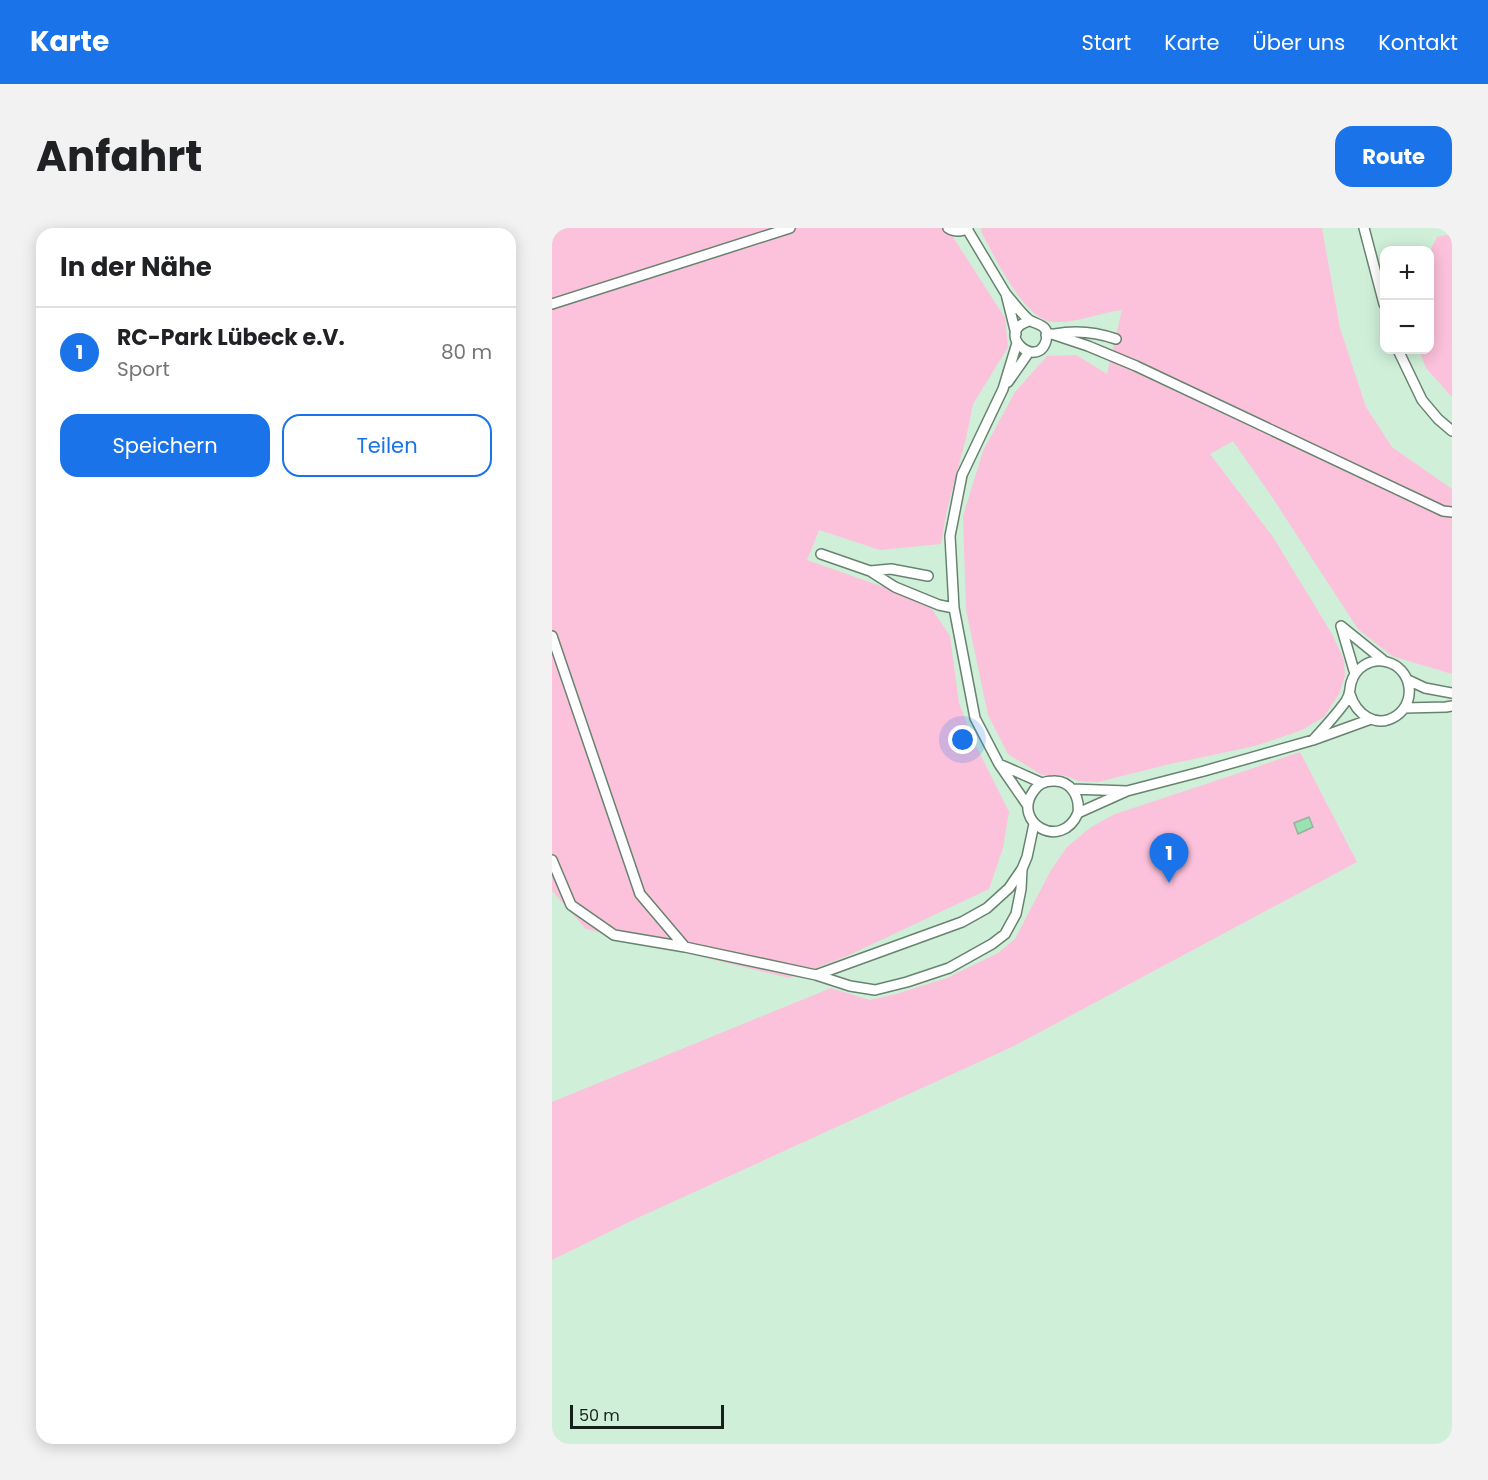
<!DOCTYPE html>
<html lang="de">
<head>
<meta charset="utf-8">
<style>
	:root { --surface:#fff; --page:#f2f2f2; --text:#202124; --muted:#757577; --line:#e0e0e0; --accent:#1a73e8 }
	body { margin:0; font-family:Poppins,sans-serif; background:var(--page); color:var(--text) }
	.controls { position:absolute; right:18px; top:18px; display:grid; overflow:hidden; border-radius:12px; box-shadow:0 3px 15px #0003 }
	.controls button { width:54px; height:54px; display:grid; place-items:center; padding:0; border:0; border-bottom:2px solid var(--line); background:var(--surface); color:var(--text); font:30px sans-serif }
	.scale { position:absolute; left:18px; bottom:15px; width:154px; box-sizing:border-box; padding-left:6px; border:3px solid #16211a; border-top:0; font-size:16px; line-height:21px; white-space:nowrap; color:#16211a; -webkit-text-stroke:4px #d0efd9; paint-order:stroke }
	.you { position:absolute; left:411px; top:512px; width:21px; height:21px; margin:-15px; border:4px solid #fff; border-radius:50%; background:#1a73e8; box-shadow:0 0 0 9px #1a73e833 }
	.badge { display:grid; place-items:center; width:39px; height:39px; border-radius:50%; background:var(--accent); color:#fff; font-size:20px; font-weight:700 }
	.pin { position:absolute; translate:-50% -50px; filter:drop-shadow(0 2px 3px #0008) }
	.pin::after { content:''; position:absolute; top:32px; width:21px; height:18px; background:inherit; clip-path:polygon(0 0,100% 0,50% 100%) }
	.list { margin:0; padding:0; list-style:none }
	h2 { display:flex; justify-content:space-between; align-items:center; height:78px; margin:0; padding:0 24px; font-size:26px }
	h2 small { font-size:20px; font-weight:400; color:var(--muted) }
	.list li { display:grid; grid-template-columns:39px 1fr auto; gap:18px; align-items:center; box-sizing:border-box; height:90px; padding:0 24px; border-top:2px solid var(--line) }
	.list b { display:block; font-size:22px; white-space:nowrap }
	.list p { margin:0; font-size:20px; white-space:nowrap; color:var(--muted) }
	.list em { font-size:20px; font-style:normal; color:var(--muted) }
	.actions { display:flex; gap:12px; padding:18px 24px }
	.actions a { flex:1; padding:14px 0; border:2px solid var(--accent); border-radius:18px; text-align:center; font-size:21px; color:var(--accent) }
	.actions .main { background:var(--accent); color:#fff }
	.map { position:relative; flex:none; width:900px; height:1216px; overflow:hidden; border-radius:18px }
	header { display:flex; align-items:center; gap:36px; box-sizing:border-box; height:84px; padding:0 30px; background:var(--accent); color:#fff }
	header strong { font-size:28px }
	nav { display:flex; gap:33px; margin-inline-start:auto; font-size:21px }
	.intro { display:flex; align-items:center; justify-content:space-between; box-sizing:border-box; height:144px; padding:0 36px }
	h1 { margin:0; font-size:42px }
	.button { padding:15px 27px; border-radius:18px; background:var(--accent); color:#fff; font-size:21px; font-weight:700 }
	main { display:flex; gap:36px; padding:0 36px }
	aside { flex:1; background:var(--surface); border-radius:18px; box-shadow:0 3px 15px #0003 }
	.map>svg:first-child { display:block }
	.green { fill:#fcc1db }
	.building { fill:#9ae2b2; stroke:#94b29d; stroke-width:1.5 }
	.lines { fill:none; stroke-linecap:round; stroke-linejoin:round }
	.lane-casing { stroke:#67836f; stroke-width:12 }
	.lane { stroke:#fff; stroke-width:9 }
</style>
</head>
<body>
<header>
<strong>Karte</strong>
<nav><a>Start</a><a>Karte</a><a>Über uns</a><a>Kontakt</a></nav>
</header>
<div class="intro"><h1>Anfahrt</h1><a class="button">Route</a></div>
<main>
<aside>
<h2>In der Nähe<small></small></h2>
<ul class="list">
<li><span class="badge">1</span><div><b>RC-Park Lübeck e.V.</b><p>Sport</p></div><em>80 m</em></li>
</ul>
<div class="actions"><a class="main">Speichern</a><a>Teilen</a></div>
</aside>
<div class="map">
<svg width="900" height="1216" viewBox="0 0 900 1216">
	<rect width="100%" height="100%" fill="#d0efd9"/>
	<path class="green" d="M0,0H404L399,6L453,90L456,119L421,176L414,210L395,281L389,316L328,322L267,302L255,332L340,362L380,381L398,408L407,475L423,516L457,584L451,620L437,661L293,729L237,750L34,701L0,663Z
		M430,0H770L788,100L814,179L840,219L900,261V446L840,428L806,401L720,269L681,213L658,226L721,309L780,406L792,432L793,448L787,466L772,489L750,502L703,518L618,536L546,554L527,553L511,547H490L456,526L436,487L414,382L411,288L431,223L463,164L495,128L524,127L555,146L570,82C548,85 525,95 502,94C472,93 443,28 429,4Z
		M900,6V169L874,140L867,122H878V23L885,9Z
		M748,524L805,634L462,818L81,992L0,1032V874L279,760L318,772L344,766L395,750L446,725L463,711L499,642L515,619L539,599L563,586L681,547Z"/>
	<path class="building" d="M757,589L761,599L746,606L742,595Z"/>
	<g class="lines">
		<g class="lane-casing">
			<path id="lane" d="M396,0C402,4 410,4 416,0
				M812,0L832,76
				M415,1L454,66
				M0,76L238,0
				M464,106L454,66C461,74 468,84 476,91C482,97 499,95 494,113C485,143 441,104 477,93
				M503,106C523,102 544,104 564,111
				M494,107L500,106L536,118L584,138L891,283L900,284
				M846,122L870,172L886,191L900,203
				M456,154L477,124
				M269,326L318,343L343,359L387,377L402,380
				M318,343L339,341L376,348
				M0,408L88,666L133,719
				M803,446L789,398L831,432
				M856,452L873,460L900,465
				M798,466C804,486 824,501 844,488C866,473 859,440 835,434C819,429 803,440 799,455C797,463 799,465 794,473C784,487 773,499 761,512L819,491
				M852,480L894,479L900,478
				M447,536L423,490L402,380L398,308L410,247L451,161L465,115
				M520,561L575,563L526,585C509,624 460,594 481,564C485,557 492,553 501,553C519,552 528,569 526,585
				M575,563L652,543L761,512
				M476,578L447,536L490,555
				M0,632L19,677L62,707L133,719L264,747L410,694L435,680L457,660L470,641L475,629L482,596
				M264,747L298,758L323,762L355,754L397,740L440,716L453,706L464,686L469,661L470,641"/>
		</g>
		<use href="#lane" class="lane"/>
	</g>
</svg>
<div class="controls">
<button>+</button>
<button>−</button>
</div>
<div class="scale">50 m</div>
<div class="you"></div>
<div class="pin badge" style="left:617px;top:655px">1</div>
</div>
</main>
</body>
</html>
